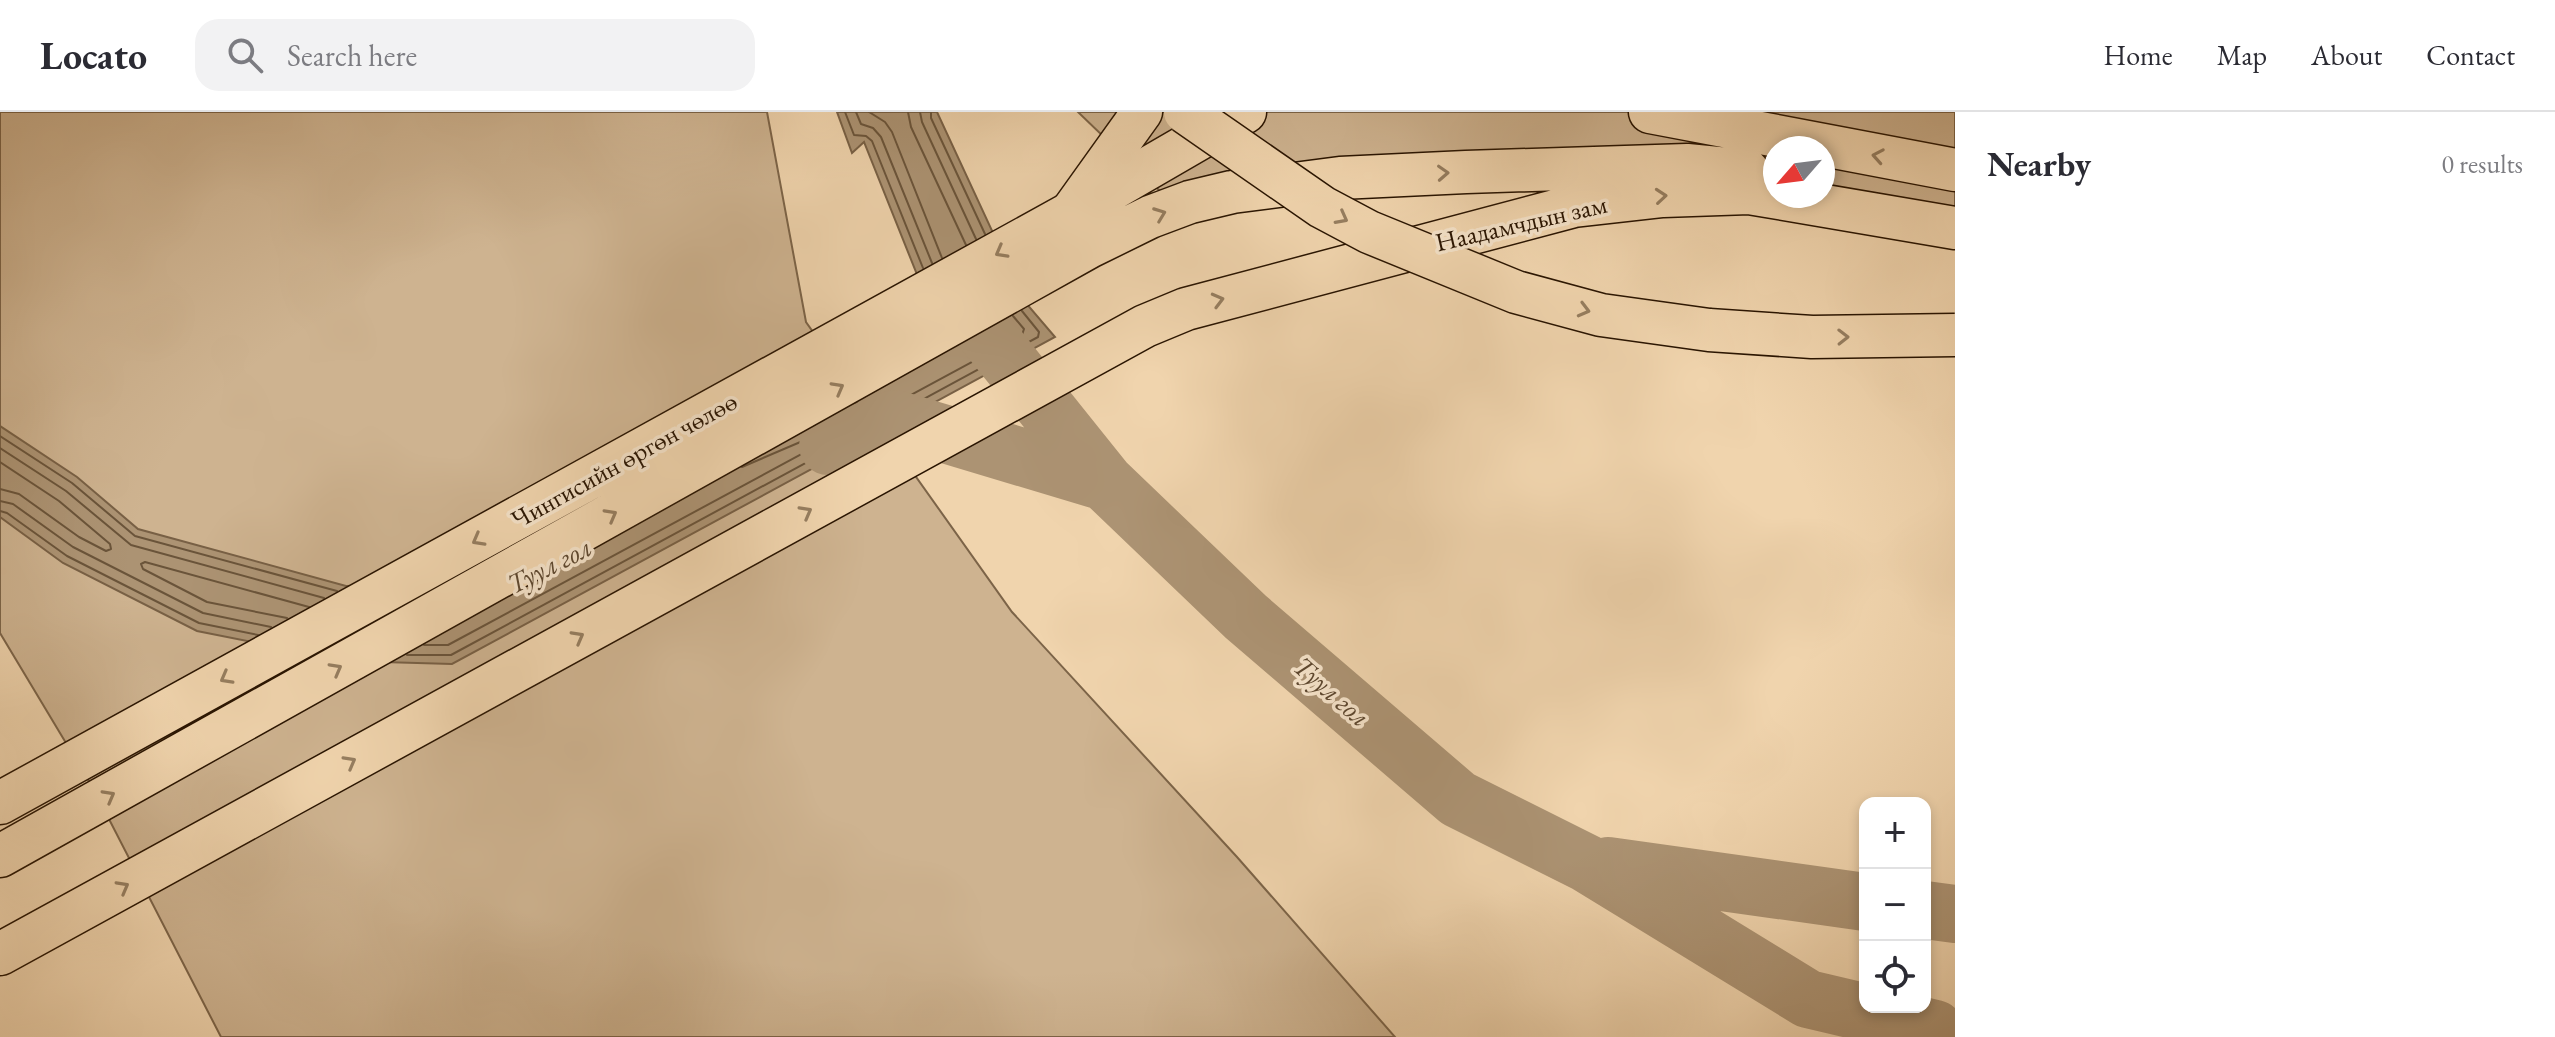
<!DOCTYPE html>
<html lang="en">
<head>
<meta charset="utf-8">
<style>
	:root { --surface:#fff; --page:#f2f2f3; --text:#2b2b33; --muted:#7c7c81; --line:#e1e1e2 }
	body { margin:0; font-family:"EB Garamond",serif; background:var(--page); color:var(--text) }
	.controls { position:absolute; right:24px; bottom:24px; display:grid; overflow:hidden; border-radius:16px; box-shadow:0 4px 12px #0003 }
	.controls button { width:72px; height:72px; display:grid; place-items:center; padding:0; border:0; border-bottom:2px solid var(--line); background:var(--surface); color:var(--text); font:40px sans-serif }
	.compass { position:absolute; left:1763px; top:24px; width:72px; height:72px; border-radius:50%; background:var(--surface); box-shadow:0 4px 12px #0003; rotate:242deg }
	.list { margin:0; padding:0; list-style:none }
	h2 { display:flex; justify-content:space-between; align-items:center; height:104px; margin:0; padding:0 32px; font-size:34px }
	h2 small { font-size:26px; font-weight:400; color:var(--muted) }
	.icon { flex:none; width:44px; height:44px; fill:none; stroke:currentColor; stroke-width:2; stroke-linecap:round; stroke-linejoin:round }
	.map { position:relative; flex:none; width:1955px; height:925px; overflow:hidden }
	header { display:flex; align-items:center; gap:48px; box-sizing:border-box; height:112px; padding:0 40px; background:var(--surface); border-bottom:2px solid var(--line) }
	header strong { font-size:38px }
	nav { display:flex; gap:44px; margin-inline-start:auto; font-size:28px }
	.search { width:560px; height:72px; background:var(--page); display:flex; align-items:center; gap:20px; box-sizing:border-box; padding:0 28px; border-radius:24px; color:var(--muted); font-size:30px }
	main { display:flex }
	aside { flex:1; background:var(--surface) }
	.map>svg:first-child { display:block }
	.green { fill:#ceb390; stroke:#7c6448; stroke-width:2 }
	.water { fill:#ac9373; stroke:#786045; stroke-width:2 }
	.lines { fill:none; stroke-linecap:round; stroke-linejoin:round }
	.shore { stroke:#6a543a; stroke-width:2 }
	.river { stroke:#ac9373; stroke-width:58 }
	.primary-casing { stroke:#291401; stroke-width:43 }
	.trunk-casing { stroke:#291401; stroke-width:45 }
	.primary { stroke:#f0d4ad; stroke-width:40 }
	.trunk { stroke:#f0d4ad; stroke-width:42 }
	.trunk-bridge-casing { stroke:#291401; stroke-width:45; stroke-linecap:butt }
	.trunk-bridge { stroke:#f0d4ad; stroke-width:42 }
	.oneway { stroke:#967e60 }
	.labels { text-anchor:middle; dominant-baseline:central; stroke-width:7; stroke-linejoin:round; paint-order:stroke }
	.street-label { font-size:26px; fill:#291401; stroke:#f5e3ca }
	.water-label { font-size:28px; font-style:italic; fill:#5d472f; stroke:#f5e3ca }
</style>
</head>
<body>
<header>
<strong>Locato</strong>
<div class="search"><svg class="icon" aria-label="search" viewBox="0 0 24 24"><circle cx="10" cy="10" r="6"/><path d="M15 15l6 6"/></svg>Search here</div>
<nav><a>Home</a><a>Map</a><a>About</a><a>Contact</a></nav>
</header>
<main>
<div class="map">
<svg width="1955" height="925" viewBox="0 0 1955 925">
	<rect width="100%" height="100%" fill="#f0d4ad"/>
	<filter id="stains"><feTurbulence type="fractalNoise" baseFrequency=".0025" numOctaves="4"/><feColorMatrix values="0 0 0 0 .2 0 0 0 0 .09 0 0 0 0 .02 0 0 0 .5 -.17"/></filter>
	<radialGradient id="worn" r=".72"><stop offset=".6" stop-color="#630" stop-opacity="0"/><stop offset="1" stop-color="#630" stop-opacity=".3"/></radialGradient>
	<path class="green" d="M0,0H767L806,210L1012,500L1237,745L1395,925H221L93,676L0,521Z
		M1078,0H1955V111L1823,84V36H1775V75L1163,82Z"/>
	<path class="water" d="M837,0H937L1025,190L1055,225L452,552L347,549L197,519L63,451L0,405V314L77,365L138,417L346,474L463,471L942,225L864,30L852,41Z"/>
	<g class="lines">
		<path class="shore" d="M845,0L854,23L866,24L872,29L923,156
			M856,0L861,12L873,16L881,25L932,151
			M869,0L885,10L892,20L942,146
			M908,0L911,15L966,133
			M920,0L922,10L976,127
			M931,0V6L985,122
			M0,324L72,371L135,424L337,479
			M0,336L66,379L131,433L324,486
			M0,350L59,389L110,432L111,437L106,439L79,425L19,382L0,377
			M742,355L805,328L857,291
			M0,389L13,392L73,435L203,501L271,515
			M0,399L7,401L67,444L199,511L258,523
			M287,506L207,490L143,457L141,452L145,450L309,495
			M424,533H448L1022,223L1024,217L1013,204
			M407,543H451L1038,225L1039,220L1022,199"/>
		<path class="river" d="M960,189L1105,370
			M828,334L895,307L1105,370L1246,505L1458,687L1586,751L1808,887L1935,917L1943,925
			M1608,754L1865,790
			M1925,798L1955,802"/>
		<g class="primary-casing">
			<path id="primary" d="M1069,102L1142,0"/>
		</g>
		<g class="trunk-casing">
			<path id="trunk" d="M1650,0L1955,58
				M0,691L1069,102L1245,0
				M0,744L1089,135L1150,105L1190,90L1232,80L1340,66L1466,60L1687,53L1748,59
				M0,842L1145,214L1186,197L1574,94L1663,84L1749,81L1955,116"/>
		</g>
		<use href="#primary" class="primary"/>
		<use href="#trunk" class="trunk"/>
		<g class="trunk-bridge-casing">
			<path id="trunk-bridge" d="M1185,0L1322,95L1369,120L1516,180L1601,203L1709,218L1812,225L1955,223"/>
		</g>
		<use href="#trunk-bridge" class="trunk-bridge"/>
	</g>
	<defs><path id="oneway-chevron" d="M-2-3.5L2.5 0L-2 3.5" fill="none" stroke-width="1.6" stroke-linecap="round" stroke-linejoin="round" transform="scale(2)"/></defs>
	<g class="oneway">
		<use href="#oneway-chevron" transform="translate(1878 44) rotate(-170)"/>
		<use href="#oneway-chevron" transform="translate(1443 61) rotate(-3)"/>
		<use href="#oneway-chevron" transform="translate(1661 84) rotate(-5)"/>
		<use href="#oneway-chevron" transform="translate(1160 102) rotate(-21)"/>
		<use href="#oneway-chevron" transform="translate(1342 106) rotate(28)"/>
		<use href="#oneway-chevron" transform="translate(1001 140) rotate(151)"/>
		<use href="#oneway-chevron" transform="translate(1218 188) rotate(-15)"/>
		<use href="#oneway-chevron" transform="translate(1584 198) rotate(15)"/>
		<use href="#oneway-chevron" transform="translate(1843 225) rotate(-1)"/>
		<use href="#oneway-chevron" transform="translate(838 276) rotate(-29)"/>
		<use href="#oneway-chevron" transform="translate(806 400) rotate(-29)"/>
		<use href="#oneway-chevron" transform="translate(611 403) rotate(-29)"/>
		<use href="#oneway-chevron" transform="translate(478 428) rotate(151)"/>
		<use href="#oneway-chevron" transform="translate(578 525) rotate(-29)"/>
		<use href="#oneway-chevron" transform="translate(336 557) rotate(-29)"/>
		<use href="#oneway-chevron" transform="translate(226 566) rotate(151)"/>
		<use href="#oneway-chevron" transform="translate(350 650) rotate(-29)"/>
		<use href="#oneway-chevron" transform="translate(109 684) rotate(-29)"/>
		<use href="#oneway-chevron" transform="translate(123 775) rotate(-29)"/>
	</g>
	<g class="labels">
		<g class="street-label">
			<text transform="translate(1521 111) rotate(-13)">Наадамчдын зам</text>
			<text transform="translate(624 348) rotate(-29)">Чингисийн өргөн чөлөө</text>
		</g>
		<g class="water-label">
			<text transform="translate(549 453) rotate(-27)">Туул гол</text>
			<text transform="translate(1332 579) rotate(41)">Туул гол</text>
		</g>
	</g>
	<rect width="100%" height="100%" filter="url(#stains)"/>
	<rect width="100%" height="100%" fill="url(#worn)"/>
</svg>
<div class="controls">
<button>+</button>
<button>−</button>
<button><svg class="icon" aria-label="locate" viewBox="0 0 24 24"><circle cx="12" cy="12" r="6"/><path d="M12 2v4M12 18v4M2 12h4M18 12h4"/></svg></button>
</div>
<svg class="compass" viewBox="-18 -18 36 36"><path d="M0-13l5 13h-10z" fill="#e53935"/><path d="M0 13l5-13h-10z" fill="#7c7c81"/></svg>
</div>
<aside>
<h2>Nearby<small>0 results</small></h2>
<ul class="list">
</ul>
</aside>
</main>
</body>
</html>
